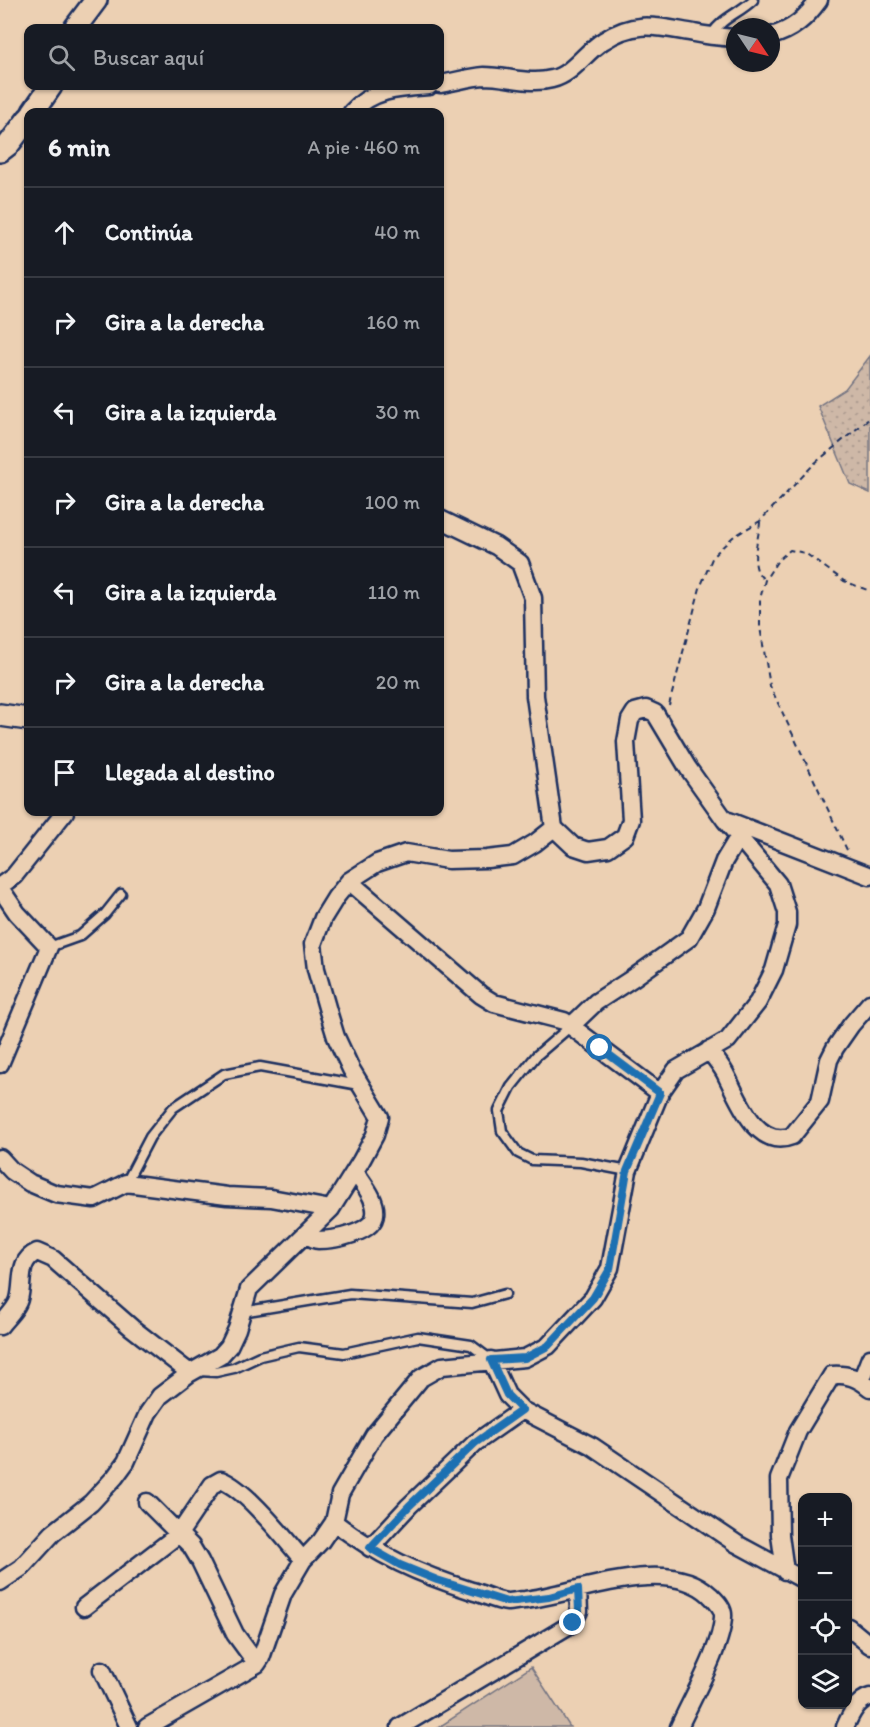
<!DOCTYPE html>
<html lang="es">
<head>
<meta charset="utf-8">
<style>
	:root { --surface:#171b24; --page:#242831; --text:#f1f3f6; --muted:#9ea1a6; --line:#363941 }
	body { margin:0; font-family:Itim,sans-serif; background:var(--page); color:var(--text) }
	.controls { position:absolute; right:18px; bottom:18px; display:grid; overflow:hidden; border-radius:12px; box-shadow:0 2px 4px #0004 }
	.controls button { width:54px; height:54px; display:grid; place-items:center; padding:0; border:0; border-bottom:2px solid var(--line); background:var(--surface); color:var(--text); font:30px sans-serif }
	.compass { position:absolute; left:726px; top:18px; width:54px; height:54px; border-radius:50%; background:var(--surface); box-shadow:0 2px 4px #0004; rotate:125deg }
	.stop { position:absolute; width:18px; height:18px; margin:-14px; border:4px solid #1f6fb2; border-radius:50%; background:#fff }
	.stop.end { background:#1f6fb2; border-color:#fff; box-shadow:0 2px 6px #0008 }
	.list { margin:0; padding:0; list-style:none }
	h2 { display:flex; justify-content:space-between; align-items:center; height:78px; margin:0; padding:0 24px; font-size:26px }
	h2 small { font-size:20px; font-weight:400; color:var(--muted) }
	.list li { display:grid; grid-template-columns:39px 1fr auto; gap:18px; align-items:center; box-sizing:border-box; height:90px; padding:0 24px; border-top:2px solid var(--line) }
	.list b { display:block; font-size:22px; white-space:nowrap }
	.list em { font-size:20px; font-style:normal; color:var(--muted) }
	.icon { flex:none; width:33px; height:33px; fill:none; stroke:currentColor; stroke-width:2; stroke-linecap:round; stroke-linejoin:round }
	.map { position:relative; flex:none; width:870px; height:1727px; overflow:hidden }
	.search { position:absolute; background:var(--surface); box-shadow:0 2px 4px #0004; left:24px; top:24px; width:420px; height:66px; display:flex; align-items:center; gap:15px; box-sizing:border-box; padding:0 21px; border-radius:12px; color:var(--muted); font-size:22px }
	.panel { position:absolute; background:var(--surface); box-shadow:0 2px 4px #0004; left:24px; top:108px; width:420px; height:708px; border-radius:12px }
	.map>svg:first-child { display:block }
	.grass { fill:url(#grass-dots); stroke:#747482; stroke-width:1.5 }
	.park { fill:#ceb8a7; stroke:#747482; stroke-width:1.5 }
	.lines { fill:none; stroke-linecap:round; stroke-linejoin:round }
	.service-casing { stroke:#1b2f5e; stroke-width:13 }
	.minor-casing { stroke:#1b2f5e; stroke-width:21 }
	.tertiary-casing { stroke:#1b2f5e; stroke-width:26 }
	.path { stroke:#1b2f5e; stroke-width:2; stroke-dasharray:6 4.5; stroke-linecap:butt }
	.service { stroke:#ecd0b3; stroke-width:8 }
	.minor { stroke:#ecd0b3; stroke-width:16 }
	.tertiary { stroke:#ecd0b3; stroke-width:21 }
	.route { stroke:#1f6fb2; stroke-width:8 }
</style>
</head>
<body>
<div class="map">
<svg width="870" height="1727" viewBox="0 0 870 1727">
	<defs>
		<pattern id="grass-dots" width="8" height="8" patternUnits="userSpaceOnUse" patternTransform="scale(1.5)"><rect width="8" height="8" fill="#ceb8a7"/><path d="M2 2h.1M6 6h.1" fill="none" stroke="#b09e92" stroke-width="1.8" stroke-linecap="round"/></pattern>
	</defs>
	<rect width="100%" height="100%" fill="#ecd0b3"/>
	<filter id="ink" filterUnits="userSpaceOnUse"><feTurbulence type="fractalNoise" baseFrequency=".0167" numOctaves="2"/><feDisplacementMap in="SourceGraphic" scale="12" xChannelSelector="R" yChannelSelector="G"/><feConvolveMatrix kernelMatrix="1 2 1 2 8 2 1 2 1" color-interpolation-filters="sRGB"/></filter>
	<g filter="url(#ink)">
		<path class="grass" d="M870,356V493L850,484L818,406L845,389Z"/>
		<path class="park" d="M531,1667L570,1727H439Z"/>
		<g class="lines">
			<g class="service-casing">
				<path id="service" d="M711,35C723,17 738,14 753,0
					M49,947L80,936L105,914L121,894
					M571,1026L536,1056L511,1087L499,1111L502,1131L518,1153L532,1160L581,1162L628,1171
					M126,1183L150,1137L173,1108L224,1074L260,1067L359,1085
					M242,1312L350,1294L472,1303L505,1294
					M199,1371L216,1372L234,1368L260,1356L299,1347L344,1353L418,1337L471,1345L491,1360"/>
			</g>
			<g class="minor-casing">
				<path id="minor" d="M771,36C793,30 806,18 819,0
					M440,84C454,82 470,77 484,76C507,76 530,85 552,79C573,74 585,52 603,41C636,19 658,27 694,33C708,36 721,37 735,38
					M352,112C372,89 400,88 429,86
					M729,821L870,876
					M349,881L481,995L494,1003L564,1021L660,1093
					M0,886L14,876L65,812
					M0,888L17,913L49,947L0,1064
					M571,1026L596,1002L633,978L689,938L706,908L724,861L739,836
					M709,1050C715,1059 723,1067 727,1077C739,1100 757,1150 792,1136L820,1101L829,1060L835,1048L851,1025L870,1003
					M0,1158L12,1171L30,1183L56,1194L94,1199L126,1183L227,1196L271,1198L331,1209
					M306,1234C310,1237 313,1240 318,1240C334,1240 374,1233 375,1214C377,1199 362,1183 355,1171
					M0,1326C6,1318 17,1308 19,1299C24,1281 17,1261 37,1252L53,1259L132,1328L190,1373
					M491,1360L507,1395L522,1410L592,1446L737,1544L802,1579
					M861,1381L870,1358
					M147,1502L191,1546L200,1561L235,1634L257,1664
					M334,1522C378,1556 419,1574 472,1591C483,1594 496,1601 507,1602C513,1602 520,1600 525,1600C577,1594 667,1554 710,1595C716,1601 724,1608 723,1617C722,1647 692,1698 679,1727
					M370,1548L409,1506L475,1443L522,1410
					M785,1571L780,1535L779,1479L798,1431L832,1375C848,1374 858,1378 870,1388
					M0,1582L21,1568L53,1533L91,1503L115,1477L126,1462L148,1413L160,1396L190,1373L220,1356L229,1346L237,1329L249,1289L331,1209L361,1161L375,1135L380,1117L351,1069L336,1037L328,1011L316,969L313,944L323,918L336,897L349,881L377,863L406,853L448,860L487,859L513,856L535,843L554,828
					M84,1607L179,1534L212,1485L221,1480C247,1490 284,1538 303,1560
					M848,1627L870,1645
					M102,1670L129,1727
					M147,1727L257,1664L261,1658L283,1594L303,1560L321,1541L334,1522L340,1494L374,1435L421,1378L442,1366L525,1358L548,1346L593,1298L610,1268L628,1171L660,1093L676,1070L728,1040L758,1002L774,970L787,925V912L778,884L725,820L688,768L655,713L646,709L635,712L630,720L626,742L631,820L625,836L608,848L588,851L573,846L554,828L535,696L533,598L520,563L496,546L440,519
					M400,1727L573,1623L579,1611L578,1589
					M845,1727C850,1716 857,1700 870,1697"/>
			</g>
			<g class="tertiary-casing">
				<path id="tertiary" d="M75,28L96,0
					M33,112L51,86
					M0,151L9,144L28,119
					M0,715L28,719"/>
			</g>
			<path class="path" d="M760,522C759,540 747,568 765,580
				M669,705L700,588L713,556L733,537L760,521L815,463L870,418
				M847,850L770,686L760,627V599L765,580L778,560L790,550L805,553L844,581L870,591"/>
			<use href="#service" class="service"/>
			<use href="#minor" class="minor"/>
			<use href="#tertiary" class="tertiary"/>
		</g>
	</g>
	<g class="lines" filter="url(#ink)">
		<path class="route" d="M573,1623L579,1611L578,1589L549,1597L507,1602L437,1580L400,1565L370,1548L409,1506L475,1443L522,1410L507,1395L491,1360L525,1358L548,1346L593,1298L610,1269L627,1171L660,1093L600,1048"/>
	</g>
</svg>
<div class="controls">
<button>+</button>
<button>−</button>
<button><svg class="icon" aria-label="locate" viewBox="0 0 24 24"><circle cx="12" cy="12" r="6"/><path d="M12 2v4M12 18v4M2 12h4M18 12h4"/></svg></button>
<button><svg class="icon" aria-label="layers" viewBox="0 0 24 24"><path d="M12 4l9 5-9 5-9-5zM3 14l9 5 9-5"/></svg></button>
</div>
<svg class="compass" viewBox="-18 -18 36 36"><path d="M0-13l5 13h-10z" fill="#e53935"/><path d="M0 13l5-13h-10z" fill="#9ea1a6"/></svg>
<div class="stop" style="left:600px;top:1048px"></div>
<div class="stop end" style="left:573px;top:1623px"></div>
<div class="search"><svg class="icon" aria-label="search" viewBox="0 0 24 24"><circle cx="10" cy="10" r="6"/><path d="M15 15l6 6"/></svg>Buscar aquí</div>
<section class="panel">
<h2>6 min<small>A pie · 460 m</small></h2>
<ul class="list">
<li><svg class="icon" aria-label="ahead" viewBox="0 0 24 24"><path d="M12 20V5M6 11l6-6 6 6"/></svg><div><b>Continúa</b></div><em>40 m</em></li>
<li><svg class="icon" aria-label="right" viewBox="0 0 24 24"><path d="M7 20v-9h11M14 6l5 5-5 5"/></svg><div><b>Gira a la derecha</b></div><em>160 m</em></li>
<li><svg class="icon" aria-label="left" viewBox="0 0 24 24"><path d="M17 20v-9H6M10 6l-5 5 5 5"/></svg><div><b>Gira a la izquierda</b></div><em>30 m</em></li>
<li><svg class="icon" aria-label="right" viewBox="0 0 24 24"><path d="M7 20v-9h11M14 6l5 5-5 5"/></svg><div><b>Gira a la derecha</b></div><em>100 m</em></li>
<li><svg class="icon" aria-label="left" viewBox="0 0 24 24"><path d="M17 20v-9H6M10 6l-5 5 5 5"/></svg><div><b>Gira a la izquierda</b></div><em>110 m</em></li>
<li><svg class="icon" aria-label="right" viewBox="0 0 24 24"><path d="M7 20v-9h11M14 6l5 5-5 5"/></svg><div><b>Gira a la derecha</b></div><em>20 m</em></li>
<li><svg class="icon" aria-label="arrive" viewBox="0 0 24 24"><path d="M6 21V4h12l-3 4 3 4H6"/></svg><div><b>Llegada al destino</b></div></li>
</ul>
</section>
</div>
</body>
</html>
